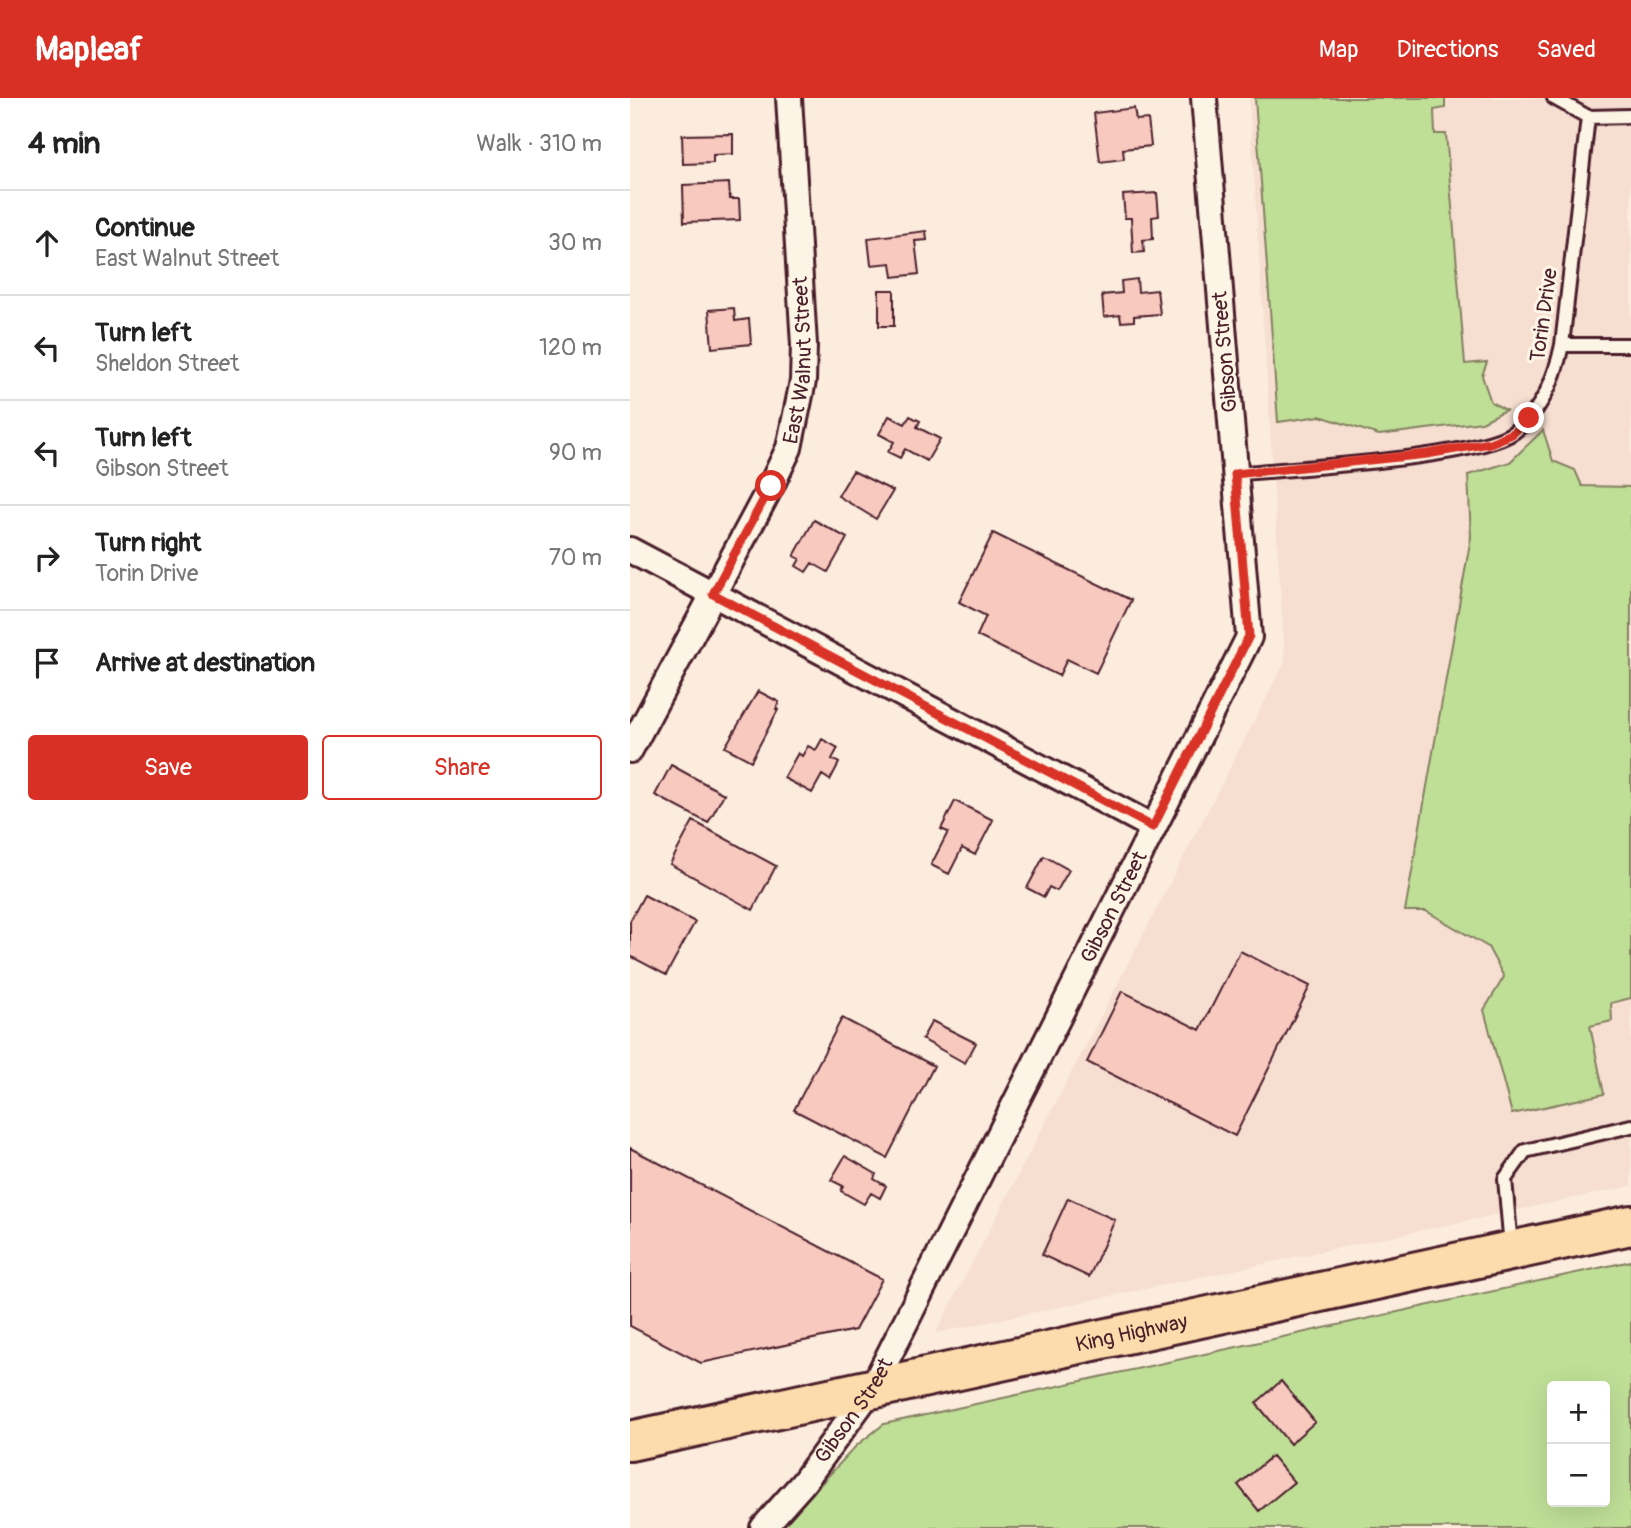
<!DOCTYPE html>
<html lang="en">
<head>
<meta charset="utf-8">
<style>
	:root { --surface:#fff; --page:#f2f2f2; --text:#222; --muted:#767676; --line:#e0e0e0; --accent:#d93025 }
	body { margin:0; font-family:Pangolin,sans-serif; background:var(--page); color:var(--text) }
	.controls { position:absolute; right:21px; bottom:21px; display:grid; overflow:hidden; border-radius:7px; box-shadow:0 7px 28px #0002 }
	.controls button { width:63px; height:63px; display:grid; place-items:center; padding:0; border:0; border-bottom:2px solid var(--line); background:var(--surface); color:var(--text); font:35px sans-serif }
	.stop { position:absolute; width:21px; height:21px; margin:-16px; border:5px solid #d93025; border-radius:50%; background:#fff }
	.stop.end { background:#d93025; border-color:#fff; box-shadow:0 2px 7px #0008 }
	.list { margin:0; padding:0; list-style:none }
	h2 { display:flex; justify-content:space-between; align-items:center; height:91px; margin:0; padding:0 28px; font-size:30px }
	h2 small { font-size:23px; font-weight:400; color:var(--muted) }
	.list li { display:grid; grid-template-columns:46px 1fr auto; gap:21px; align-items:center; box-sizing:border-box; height:105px; padding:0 28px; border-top:2px solid var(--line) }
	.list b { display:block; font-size:26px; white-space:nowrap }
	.list p { margin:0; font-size:23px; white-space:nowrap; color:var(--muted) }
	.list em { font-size:23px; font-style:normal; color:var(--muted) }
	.actions { display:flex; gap:14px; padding:21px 28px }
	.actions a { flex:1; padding:16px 0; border:2px solid var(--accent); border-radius:7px; text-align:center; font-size:24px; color:var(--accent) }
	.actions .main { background:var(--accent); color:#fff }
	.icon { flex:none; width:38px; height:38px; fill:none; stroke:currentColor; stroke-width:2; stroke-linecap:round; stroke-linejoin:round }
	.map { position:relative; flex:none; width:1001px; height:1430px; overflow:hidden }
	header { display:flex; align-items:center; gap:42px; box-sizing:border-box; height:98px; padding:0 35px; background:var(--accent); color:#fff }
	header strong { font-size:33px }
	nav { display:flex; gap:38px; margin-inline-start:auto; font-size:24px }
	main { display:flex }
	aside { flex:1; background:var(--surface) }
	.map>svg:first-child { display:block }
	.built { fill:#f6ded1 }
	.green { fill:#bfdf97; stroke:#847f61; stroke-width:2; fill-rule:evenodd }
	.building { fill:#f8c9bf; stroke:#4a1f2b; stroke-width:2 }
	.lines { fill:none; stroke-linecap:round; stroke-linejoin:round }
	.service-casing { stroke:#4a1f2b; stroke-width:18 }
	.minor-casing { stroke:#4a1f2b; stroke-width:30 }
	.primary-casing { stroke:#4a1f2b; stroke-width:44 }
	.service { stroke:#fcf5e5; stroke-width:12 }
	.minor { stroke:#fcf5e5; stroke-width:24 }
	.primary { stroke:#fcdcac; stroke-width:38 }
	.route { stroke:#d93025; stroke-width:9 }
	.labels { text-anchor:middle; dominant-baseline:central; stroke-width:6; stroke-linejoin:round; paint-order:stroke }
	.street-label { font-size:21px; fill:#4a1f2b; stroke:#fcf5e5 }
</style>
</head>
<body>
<header>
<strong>Mapleaf</strong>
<nav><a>Map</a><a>Directions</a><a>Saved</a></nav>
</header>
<main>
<aside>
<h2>4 min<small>Walk · 310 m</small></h2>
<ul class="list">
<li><svg class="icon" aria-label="ahead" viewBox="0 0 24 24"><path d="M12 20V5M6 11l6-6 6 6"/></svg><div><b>Continue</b><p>East Walnut Street</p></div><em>30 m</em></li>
<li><svg class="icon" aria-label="left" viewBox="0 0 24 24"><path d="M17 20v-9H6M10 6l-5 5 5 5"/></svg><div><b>Turn left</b><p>Sheldon Street</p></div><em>120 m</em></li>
<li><svg class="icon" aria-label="left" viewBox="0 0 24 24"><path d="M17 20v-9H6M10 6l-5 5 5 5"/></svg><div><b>Turn left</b><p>Gibson Street</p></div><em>90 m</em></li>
<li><svg class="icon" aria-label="right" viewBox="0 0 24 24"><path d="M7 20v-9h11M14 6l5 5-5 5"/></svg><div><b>Turn right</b><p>Torin Drive</p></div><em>70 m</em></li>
<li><svg class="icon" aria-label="arrive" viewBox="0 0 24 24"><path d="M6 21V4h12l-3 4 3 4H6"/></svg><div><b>Arrive at destination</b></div></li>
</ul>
<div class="actions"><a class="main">Save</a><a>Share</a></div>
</aside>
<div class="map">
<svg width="1001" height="1430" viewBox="0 0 1001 1430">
	<rect width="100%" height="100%" fill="#fbecdd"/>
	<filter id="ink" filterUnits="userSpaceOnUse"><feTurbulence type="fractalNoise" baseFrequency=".0143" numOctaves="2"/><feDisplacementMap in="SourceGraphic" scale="14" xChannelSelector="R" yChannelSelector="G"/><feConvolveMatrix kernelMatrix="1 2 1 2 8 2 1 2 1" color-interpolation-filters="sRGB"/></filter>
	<g filter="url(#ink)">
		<path class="built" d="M619,0H1001V1088L306,1235L655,564Z"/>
		<path class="green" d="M625,0H815V10L804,12L805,36H816L835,266L857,264L852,278L861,304L876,312L852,324L749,337L690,318L648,324Z
			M913,332L923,363L945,372L952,388L1001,389V900L981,905L982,923L960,928L974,996L882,1016L854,912L874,879L858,849L796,813H775L841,439L838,377L880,364Z
			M1001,1163V1430H150L226,1348L254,1326ZM922,1288H975V1404H922Z"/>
		<path class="building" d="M504,10L506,22L518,21L521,48L493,51L494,61L470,64L464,15Z
			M103,36V56L83,57V65L53,66L52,37Z
			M99,85L100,101H109L110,122L54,124L53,87Z
			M527,95L529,118L522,119L523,141L513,142L514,154L503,155L501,120H495L493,97Z
			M296,133L297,142L285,143L289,176L263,179L261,165L241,167L238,140Z
			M507,181L508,194L527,192L530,216L504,218V223L491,224L490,217L474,219L472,197L492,195L491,183Z
			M249,192H264V228H249Z
			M104,210L105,223L119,221L121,246L82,250L79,212Z
			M259,318L275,326L280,318L290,323L287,329L310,341L297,363L275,351L270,360L258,354L264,344L249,336Z
			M223,373L263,393L246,421L208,398Z
			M184,422L217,440L198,474L182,465L176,474L166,468L170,461L164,458Z
			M363,435L501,502L466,575L437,561L429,578L347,538L356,518L329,504Z
			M128,593L149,604L146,611L148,612L121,663L95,649Z
			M192,641L208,650L202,661L209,665L200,682L192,677L182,695L154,680L168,655L172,658L178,648L186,652Z
			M41,667L94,696L78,725L25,697Z
			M325,703L363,722L345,757L332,750L319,776L301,767L318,734L311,731Z
			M63,723L146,768L123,812L40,766Z
			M414,758L439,772L427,793L419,789L414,799L397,790Z
			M14,797L65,824L36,877L0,858V823Z
			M610,853L680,888L605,1038L457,964L492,893L570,932Z
			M212,920L304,968L257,1060L164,1012Z
			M302,923L346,945L335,965L292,941Z
			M0,1050L252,1181L225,1232L71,1265L0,1228Z
			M215,1058L246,1076L244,1081L256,1088L250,1100L241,1095L234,1106L211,1093L213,1088L201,1082Z
			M438,1100L485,1122L459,1179L412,1157Z
			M651,1283L685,1324L660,1346L626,1305Z
			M642,1358L664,1384L629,1413L608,1387Z"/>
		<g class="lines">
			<g class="service-casing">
				<path id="service" d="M924,0L958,19L1001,18
					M932,247H1001
					M605,376C659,370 847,361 884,334C912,314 925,280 932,247L958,19
					M881,1149L875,1081L895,1053L1001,1028"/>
			</g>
			<g class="minor-casing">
				<g id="minor">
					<path d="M0,452L523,729"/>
					<path id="s1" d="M0,652L141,388L159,350L173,283L174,247L159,0"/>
					<path id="s2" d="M133,1430L173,1385L243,1289L619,539L574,0"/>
				</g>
			</g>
			<g class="primary-casing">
				<g id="primary">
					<path id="s3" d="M0,1343L1001,1127"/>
				</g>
			</g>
			<use href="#service" class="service"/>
			<use href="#minor" class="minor"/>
			<use href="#primary" class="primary"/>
		</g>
	</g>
	<g class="lines" filter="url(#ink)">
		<path class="route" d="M141,388L83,496L523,729L619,538L605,376L797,356L860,345L882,336L899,320"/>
	</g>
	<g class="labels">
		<g class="street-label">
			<text transform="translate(914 217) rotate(-82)">Torin Drive</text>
			<text transform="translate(595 254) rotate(-95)">Gibson Street</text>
			<text stroke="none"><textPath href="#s1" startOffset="430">East Walnut Street</textPath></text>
			<text stroke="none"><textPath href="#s2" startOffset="716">Gibson Street</textPath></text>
			<text stroke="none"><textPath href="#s3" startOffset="513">King Highway</textPath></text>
			<text stroke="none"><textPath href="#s2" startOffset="149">Gibson Street</textPath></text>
		</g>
	</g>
</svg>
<div class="controls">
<button>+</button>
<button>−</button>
</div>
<div class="stop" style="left:141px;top:388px"></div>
<div class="stop end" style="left:899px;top:320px"></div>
</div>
</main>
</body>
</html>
